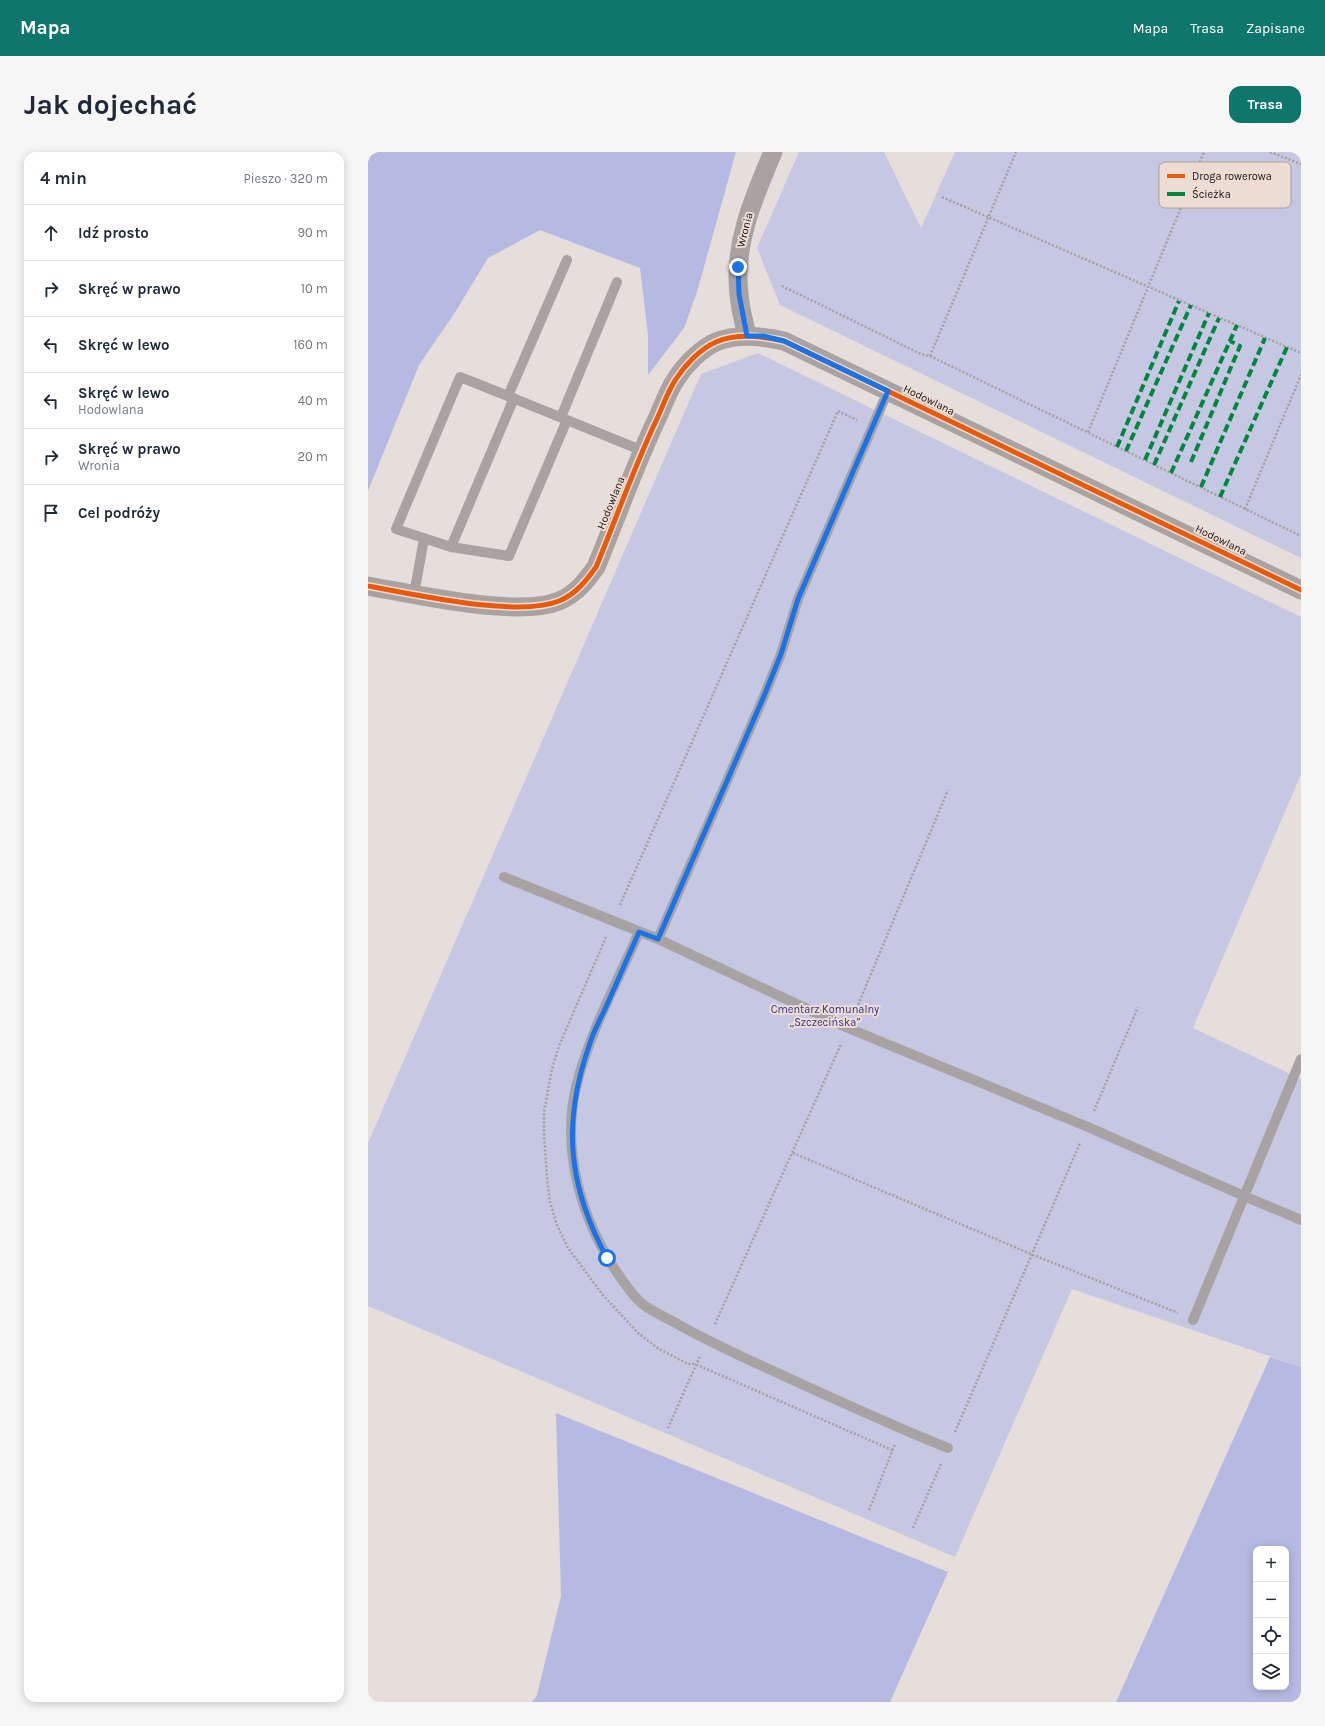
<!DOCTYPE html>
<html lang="pl">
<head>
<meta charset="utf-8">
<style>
	:root { --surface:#fff; --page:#f6f6f7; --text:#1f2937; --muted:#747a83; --line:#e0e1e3; --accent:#0f766e }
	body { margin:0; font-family:Karla,sans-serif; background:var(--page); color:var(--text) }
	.controls { position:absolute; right:12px; bottom:12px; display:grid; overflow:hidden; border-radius:8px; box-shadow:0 2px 10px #0003 }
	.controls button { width:36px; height:36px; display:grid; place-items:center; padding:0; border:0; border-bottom:1px solid var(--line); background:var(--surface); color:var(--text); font:20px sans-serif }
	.stop { position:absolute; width:12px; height:12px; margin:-9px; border:3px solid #1a73e8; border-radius:50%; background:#fff }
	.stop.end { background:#1a73e8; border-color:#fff; box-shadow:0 1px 4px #0008 }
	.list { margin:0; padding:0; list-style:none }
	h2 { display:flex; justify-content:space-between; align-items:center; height:52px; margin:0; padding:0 16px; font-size:17px }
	h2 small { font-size:13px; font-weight:400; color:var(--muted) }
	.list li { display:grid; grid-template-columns:26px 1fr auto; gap:12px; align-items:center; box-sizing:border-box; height:56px; padding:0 16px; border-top:1px solid var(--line) }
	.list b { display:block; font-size:15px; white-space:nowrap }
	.list p { margin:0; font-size:13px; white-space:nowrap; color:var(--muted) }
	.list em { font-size:13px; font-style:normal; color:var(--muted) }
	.icon { flex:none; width:22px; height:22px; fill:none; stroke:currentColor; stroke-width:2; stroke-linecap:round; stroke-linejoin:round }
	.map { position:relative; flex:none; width:933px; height:1550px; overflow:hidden; border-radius:12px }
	header { display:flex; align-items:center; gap:24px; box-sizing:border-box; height:56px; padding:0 20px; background:var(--accent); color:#fff }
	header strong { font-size:19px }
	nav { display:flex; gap:22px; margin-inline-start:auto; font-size:14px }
	.intro { display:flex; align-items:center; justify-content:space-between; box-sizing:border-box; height:96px; padding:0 24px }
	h1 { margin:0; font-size:28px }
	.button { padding:10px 18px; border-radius:12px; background:var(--accent); color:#fff; font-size:14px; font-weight:700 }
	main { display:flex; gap:24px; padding:0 24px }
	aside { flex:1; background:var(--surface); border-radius:12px; box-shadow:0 2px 10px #0003 }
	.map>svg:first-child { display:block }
	.green { fill:#c5c7e3 }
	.forest { fill:#b6b9e2; fill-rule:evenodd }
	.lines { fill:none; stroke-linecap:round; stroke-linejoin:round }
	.path { stroke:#a5a09e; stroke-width:2.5; stroke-dasharray:2 2; stroke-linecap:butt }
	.lane { stroke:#a8a3a2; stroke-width:10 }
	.street { stroke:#a8a3a2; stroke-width:19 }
	.quiet { stroke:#00873e; stroke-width:4; stroke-dasharray:8 4; stroke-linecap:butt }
	.cycleway-casing { stroke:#ecdcd4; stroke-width:8 }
	.cycleway { stroke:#e8590c; stroke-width:5 }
	.route { stroke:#1a73e8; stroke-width:5 }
	.labels { text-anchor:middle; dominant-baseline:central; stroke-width:4; stroke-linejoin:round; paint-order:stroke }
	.street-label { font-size:11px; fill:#17120f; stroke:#ecdcd4 }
	.park-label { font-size:11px; fill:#31318b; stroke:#ecdcd4 }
	.key { fill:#ecdcd4; stroke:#ac9f99; stroke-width:1 }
	.key-label { font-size:11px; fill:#17120f }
</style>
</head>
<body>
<header>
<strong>Mapa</strong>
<nav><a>Mapa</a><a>Trasa</a><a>Zapisane</a></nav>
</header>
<div class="intro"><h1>Jak dojechać</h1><a class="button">Trasa</a></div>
<main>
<aside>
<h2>4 min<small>Pieszo · 320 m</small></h2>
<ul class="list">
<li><svg class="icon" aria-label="ahead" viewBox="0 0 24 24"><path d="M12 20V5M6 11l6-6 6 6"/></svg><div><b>Idź prosto</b></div><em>90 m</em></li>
<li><svg class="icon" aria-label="right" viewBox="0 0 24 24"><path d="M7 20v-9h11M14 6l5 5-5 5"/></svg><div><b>Skręć w prawo</b></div><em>10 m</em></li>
<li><svg class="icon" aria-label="left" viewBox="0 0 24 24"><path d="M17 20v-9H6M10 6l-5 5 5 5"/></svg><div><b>Skręć w lewo</b></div><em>160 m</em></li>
<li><svg class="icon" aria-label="left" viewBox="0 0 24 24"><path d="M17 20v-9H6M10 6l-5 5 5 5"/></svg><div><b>Skręć w lewo</b><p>Hodowlana</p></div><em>40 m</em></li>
<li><svg class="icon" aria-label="right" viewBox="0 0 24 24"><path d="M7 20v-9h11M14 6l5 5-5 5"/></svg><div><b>Skręć w prawo</b><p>Wronia</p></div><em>20 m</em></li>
<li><svg class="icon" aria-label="arrive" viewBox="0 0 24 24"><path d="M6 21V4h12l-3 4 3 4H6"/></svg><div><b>Cel podróży</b></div></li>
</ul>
</aside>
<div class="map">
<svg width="933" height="1550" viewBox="0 0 933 1550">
	<rect width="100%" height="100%" fill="#e6deda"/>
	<path class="green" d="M431,0H516L553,76L587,0H933V406L412,153L389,96Z
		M390,201L933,465V622L825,876L933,927V1215L704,1137L587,1405L0,1154V991L333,222Z"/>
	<path class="forest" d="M0,0H368L329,140L316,176L280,223V183L272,116L172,78L120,106L86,162L51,213L0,339Z
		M902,1205L933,1215V1550H748ZM888,1397H918V1535H888Z
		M188,1261L580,1420L522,1550H164L169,1543L193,1444Z"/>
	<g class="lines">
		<path class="path" d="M902,0L933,12
			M574,45L933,201
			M414,134L553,202L562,204L933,384
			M562,204L648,0
			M720,280L836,0
			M877,357L933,223
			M252,753L470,259L489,268
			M238,785L191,894L184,917L176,960V981L179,1026L182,1050L189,1073L200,1096L234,1142L270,1181L291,1197L320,1212H327L524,1298
			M487,860L580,638
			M726,959L770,855
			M425,1001L663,1102L810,1161
			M347,1172L473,892
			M300,1276L332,1204
			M587,1280L712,991
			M501,1358L527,1292
			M545,1376L573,1312"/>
		<path class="lane" d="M140,244L199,108
			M193,265L249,130
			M199,268L141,404L83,395L28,377L92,225C153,249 214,274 275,299
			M83,395L146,246
			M46,442L56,387
			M136,725L290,787L480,876L720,975L876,1044L933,1068
			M271,780C249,831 221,881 208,935C193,1000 214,1069 250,1122C258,1133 266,1146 277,1154C286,1160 296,1165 306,1170C337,1188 370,1203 403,1218C462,1245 520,1272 580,1296
			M290,787L396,544L413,502L430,447L520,239
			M825,1168L933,907"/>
		<path class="street" d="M379,184C376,170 372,156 371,142C365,92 386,45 405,0
			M0,434C46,442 149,466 191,449C208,442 218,429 228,415C248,367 265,318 287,271C294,257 299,240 308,227C317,213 332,197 348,190C369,181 394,184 416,189L933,438"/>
		<path class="quiet" d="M749,295L811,149
			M758,299L823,153
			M777,308L841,161
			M823,310L872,194L862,189
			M786,313L851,166
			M803,321L869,173
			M833,335L897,186
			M852,345L919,195"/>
		<g class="cycleway-casing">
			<path id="cycleway" d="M0,434C46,442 149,466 191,449C208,442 218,429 228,415C248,367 265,318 287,271C294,257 299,240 308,227C317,213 332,197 348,190C369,181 394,184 416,189L933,438"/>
		</g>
		<use href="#cycleway" class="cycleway"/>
	</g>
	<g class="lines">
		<path class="route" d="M239,1106C200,1034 194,972 221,894C225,880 232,868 238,855C249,830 260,805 271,780L290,787L396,544L413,502L430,447L520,239L416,189L395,184H379L371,142L370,115"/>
	</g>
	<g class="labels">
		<g class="street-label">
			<text transform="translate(377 78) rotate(-76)">Wronia</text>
			<text transform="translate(561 248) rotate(26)">Hodowlana</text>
			<text transform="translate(243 351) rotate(-68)">Hodowlana</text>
			<text transform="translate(853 388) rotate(26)">Hodowlana</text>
		</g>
		<g class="park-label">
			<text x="457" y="857">Cmentarz Komunalny<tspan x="457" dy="13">„Szczecińska”</tspan></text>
		</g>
	</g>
	<rect x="791" y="10" width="132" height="46" rx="6" class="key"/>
	<rect x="799" y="22" width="18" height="4" fill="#e8590c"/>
	<rect x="799" y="40" width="18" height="4" fill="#00873e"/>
	<g class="key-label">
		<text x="824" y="28">Droga rowerowa</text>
		<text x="824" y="46">Ścieżka</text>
	</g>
</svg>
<div class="controls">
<button>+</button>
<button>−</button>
<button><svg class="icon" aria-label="locate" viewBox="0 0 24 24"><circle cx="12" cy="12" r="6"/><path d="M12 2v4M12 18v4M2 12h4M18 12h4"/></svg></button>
<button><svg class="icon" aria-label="layers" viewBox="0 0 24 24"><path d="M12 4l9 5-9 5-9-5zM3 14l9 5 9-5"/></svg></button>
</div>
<div class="stop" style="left:239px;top:1106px"></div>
<div class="stop end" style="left:370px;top:115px"></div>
</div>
</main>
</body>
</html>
